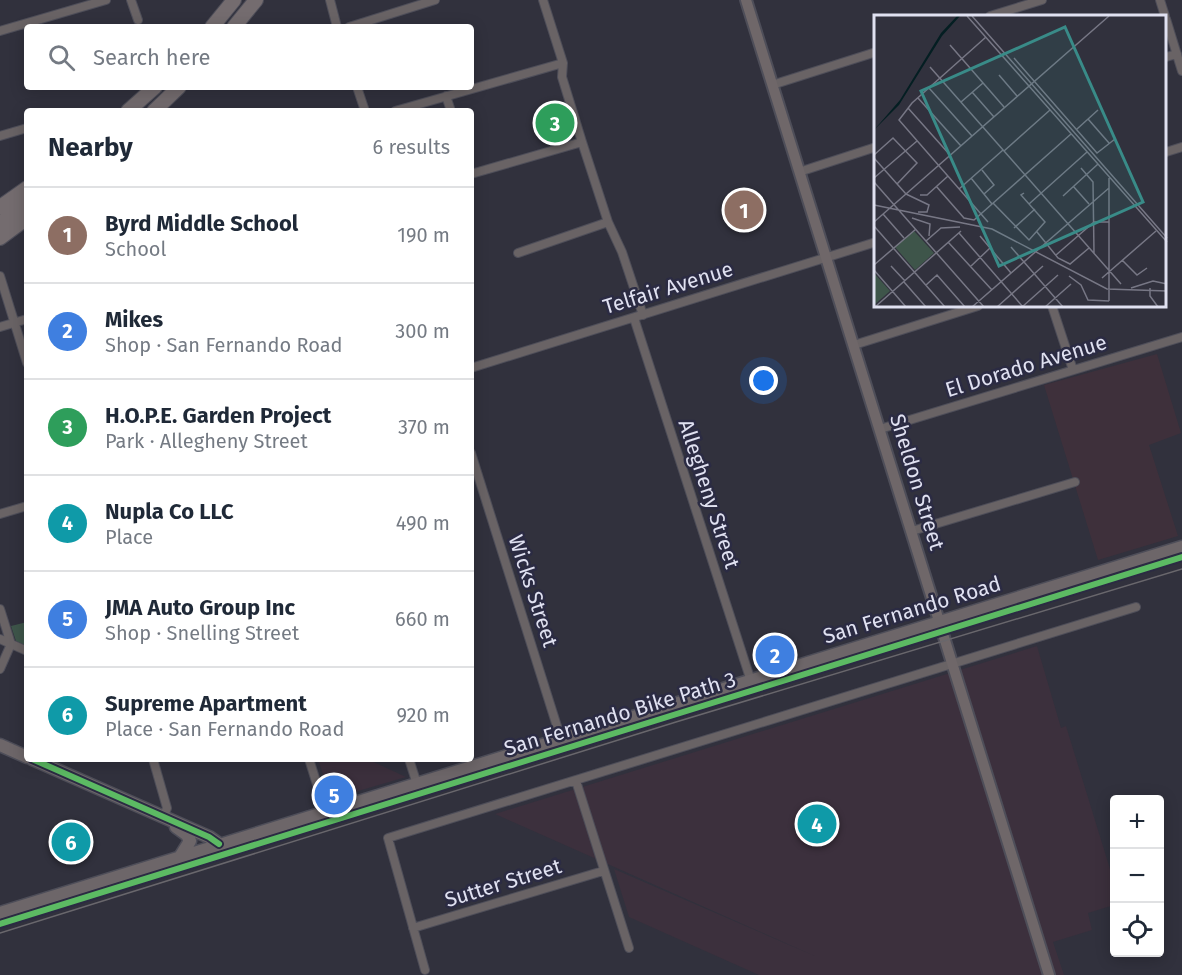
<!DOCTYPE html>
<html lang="en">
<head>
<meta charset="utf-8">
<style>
	:root { --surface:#fff; --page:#f6f6f7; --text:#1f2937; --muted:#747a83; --line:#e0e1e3; --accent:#ea580c }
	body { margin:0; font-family:"Fira Sans",sans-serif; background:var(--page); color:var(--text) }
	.controls { position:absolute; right:18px; bottom:18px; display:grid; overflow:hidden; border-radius:6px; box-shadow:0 3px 15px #0003 }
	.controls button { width:54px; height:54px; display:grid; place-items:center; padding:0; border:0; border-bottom:2px solid var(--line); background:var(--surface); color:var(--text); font:30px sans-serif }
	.you { position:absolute; left:764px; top:381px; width:21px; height:21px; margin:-15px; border:4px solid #fff; border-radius:50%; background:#1a73e8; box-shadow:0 0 0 9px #1a73e833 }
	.badge { display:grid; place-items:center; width:39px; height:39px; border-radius:50%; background:var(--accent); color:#fff; font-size:20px; font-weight:700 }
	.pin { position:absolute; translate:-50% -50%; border:3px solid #fff; box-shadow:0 2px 6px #0006 }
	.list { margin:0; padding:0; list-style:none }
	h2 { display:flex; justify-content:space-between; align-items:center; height:78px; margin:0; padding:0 24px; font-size:26px }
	h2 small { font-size:20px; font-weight:400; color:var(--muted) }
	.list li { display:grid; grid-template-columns:39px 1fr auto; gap:18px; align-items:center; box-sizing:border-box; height:96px; padding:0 24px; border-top:2px solid var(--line) }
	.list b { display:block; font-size:22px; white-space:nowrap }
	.list p { margin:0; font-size:20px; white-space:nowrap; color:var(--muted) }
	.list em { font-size:20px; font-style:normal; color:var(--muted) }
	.icon { flex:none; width:33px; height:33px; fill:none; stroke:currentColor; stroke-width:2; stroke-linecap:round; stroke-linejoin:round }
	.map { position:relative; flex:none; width:1182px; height:975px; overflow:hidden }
	.search { position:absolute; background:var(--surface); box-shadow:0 3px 15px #0003; left:24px; top:24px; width:450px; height:66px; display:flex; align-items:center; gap:15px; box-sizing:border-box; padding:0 21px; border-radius:6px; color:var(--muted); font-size:22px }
	.panel { position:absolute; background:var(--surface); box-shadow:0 3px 15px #0003; left:24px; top:108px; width:450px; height:654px; border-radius:6px }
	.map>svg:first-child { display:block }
	.industrial { fill:#3c303d }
	.medical { fill:#3e303b }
	.green { fill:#3e554a }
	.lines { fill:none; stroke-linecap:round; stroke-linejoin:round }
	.street-casing { stroke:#4e4e59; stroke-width:10 }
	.secondary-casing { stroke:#4e4e59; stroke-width:14 }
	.primary-casing { stroke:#4e4e59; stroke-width:15 }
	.highway-casing { stroke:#4e4e59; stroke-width:16 }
	.street { stroke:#696365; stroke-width:8 }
	.secondary { stroke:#6f6769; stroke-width:10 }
	.primary { stroke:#6d6669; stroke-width:12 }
	.highway { stroke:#746c6f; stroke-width:14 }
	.rail { stroke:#69676c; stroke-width:1.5 }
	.cycleway-casing { stroke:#2b2b43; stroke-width:10 }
	.cycleway { stroke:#5cba63; stroke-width:6 }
	.labels { text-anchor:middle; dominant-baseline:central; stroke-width:5; stroke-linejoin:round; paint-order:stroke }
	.street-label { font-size:21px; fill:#e0e1f1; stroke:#2b2b43 }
	.inset-road { fill:none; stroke:#777785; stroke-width:1.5 }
	.view { fill:#398b88; fill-opacity:0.15; stroke:#398b88; stroke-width:3 }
	.inset-edge { fill:none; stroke:#e0e1f1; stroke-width:3 }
</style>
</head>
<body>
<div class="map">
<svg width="1182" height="975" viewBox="0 0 1182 975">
	<rect width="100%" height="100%" fill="#31313d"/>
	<path class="industrial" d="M1037,646L1061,728L1066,726L1114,882V905L1088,913L1092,930L1053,942L1064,975H759L629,917L614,869L817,957L495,814Z
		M318,759H367L406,777L348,794L326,784Z"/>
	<path class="medical" d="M1157,354L1181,433L1149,445L1178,536L1098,560L1044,385Z"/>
	<path class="green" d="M27,622V646L16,641L11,626Z"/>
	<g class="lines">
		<g class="street-casing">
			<path id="street" d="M131,0L138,20
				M330,0L337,27
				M543,0L563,63L562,77L582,142L608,222L622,252L643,315
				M1160,0L1165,16
				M990,16L1042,0
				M1166,19L1182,71
				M349,27L435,0
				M0,31L106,0
				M1166,57L1177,54
				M772,85L876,52
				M357,87L365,111
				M446,96L451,111
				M395,111L563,63
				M0,136L27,128
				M1166,152L1182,147
				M799,172L876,147
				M471,174L582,142
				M518,253L608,222
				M0,276L27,363
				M1052,306L1073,370
				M634,318L751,681
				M0,327L27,319
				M854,345L978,306
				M471,368L876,242
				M880,429L1182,337
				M471,453L561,739
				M0,514L27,506
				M912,531L1075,482
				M0,609L11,644L0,669
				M0,639L27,651
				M153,759L167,808L164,816
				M309,759L326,813
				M409,759L417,784
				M576,781L629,948
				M413,928L603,871
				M425,970L388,838L1136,607"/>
		</g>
		<g class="secondary-casing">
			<path id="secondary" d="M746,0L1049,975"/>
		</g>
		<g class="primary-casing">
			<path id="primary" d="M0,745L27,757
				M32,759L209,837L219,844
				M176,827L187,835L190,841L180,857
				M0,913L1182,547"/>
		</g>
		<g class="highway-casing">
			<path id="highway" d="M212,27L234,0
				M234,27L256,0
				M128,111L155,87
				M154,111L179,87
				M0,207L27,188
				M0,223L27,204
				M0,238L27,218"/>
		</g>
		<use href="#street" class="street"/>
		<use href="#secondary" class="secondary"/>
		<use href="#primary" class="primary"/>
		<use href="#highway" class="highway"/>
		<path class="rail" d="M0,933L676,722L1182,569"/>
		<g class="cycleway-casing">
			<path id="cycleway" d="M32,759L209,837L219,844
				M0,924L1182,557"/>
		</g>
		<use href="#cycleway" class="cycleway"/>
	</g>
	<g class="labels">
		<g class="street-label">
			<text transform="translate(668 288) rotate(-17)">Telfair Avenue</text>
			<text transform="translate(1026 366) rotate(-17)">El Dorado Avenue</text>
			<text transform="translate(917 482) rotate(73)">Sheldon Street</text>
			<text transform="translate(709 494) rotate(72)">Allegheny Street</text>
			<text transform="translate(533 591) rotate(72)">Wicks Street</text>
			<text transform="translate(912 610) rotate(-17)">San Fernando Road</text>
			<text transform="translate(620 714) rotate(-17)">San Fernando Bike Path 3</text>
			<text transform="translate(503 883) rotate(-17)">Sutter Street</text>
		</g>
	</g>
	<g transform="translate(874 15)">
		<rect width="292" height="292" fill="#31313d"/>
		<path d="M40,216L60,238L41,255L21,232ZM0,258L16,276L0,290Z" fill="#3e554a"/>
		<path d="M83,1H86L68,21L25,90L0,115L26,85L67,18Z" fill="#041e22"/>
		<path class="inset-road" d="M93,1L293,227M98,1L293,223M112,22L38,88L25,105L114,207M76,30L130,92M140,43L223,138L241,124M56,52L247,269M125,60L143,81M55,73L98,121M98,77L120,102M44,83L87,131M87,87L109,68M34,93L76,140M214,104L235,128M203,114L224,95M130,136L176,95M0,140L19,123L43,148L23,169M0,143L32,179M207,153L219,167L220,238M108,155L120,170L110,179M0,163L43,126M97,163L118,189M0,167L110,292M62,171L90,203L100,205L197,119M199,171L215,189M85,174L129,135M32,179L55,190L53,197H44M46,180H53L74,161M189,181L224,149M119,188L155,225L171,207L147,180L150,178M155,189L213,137M0,190L118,214L233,274L293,276M9,199L30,223M38,203L56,209L55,221M0,207L235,1M0,211L71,292M140,213L161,194M163,217L184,243L196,249L215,233M85,218L149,292M106,221L137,258M52,226L67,213L86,212M74,227L118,275M137,232L189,292M182,240L220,207H235M248,245L263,260L273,253M0,250L42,214M17,251L31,266M96,252L116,233M0,255L32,292M195,261L207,270L214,285L235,286M228,263L282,216M30,267L52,292M52,270L63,260L91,292M257,273L279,266L293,269M276,273V281L284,292M235,286V163M1,292L87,216M98,292L235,173M123,292L169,251M148,292L184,260M171,292L197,269"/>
		<path class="view" d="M191,12L269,187L125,251L47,76Z"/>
		<rect width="292" height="292" class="inset-edge"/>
	</g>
</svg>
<div class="controls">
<button>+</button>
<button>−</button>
<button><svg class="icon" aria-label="locate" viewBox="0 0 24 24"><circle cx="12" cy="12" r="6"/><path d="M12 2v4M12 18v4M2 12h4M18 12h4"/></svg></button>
</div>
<div class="you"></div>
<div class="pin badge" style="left:744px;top:210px;background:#8d6e63">1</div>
<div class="pin badge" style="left:775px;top:655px;background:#3f7fe0">2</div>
<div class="pin badge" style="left:555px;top:123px;background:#2e9e5b">3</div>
<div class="pin badge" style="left:817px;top:824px;background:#0f9aa8">4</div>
<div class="pin badge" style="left:334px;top:795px;background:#3f7fe0">5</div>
<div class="pin badge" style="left:71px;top:842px;background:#0f9aa8">6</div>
<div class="search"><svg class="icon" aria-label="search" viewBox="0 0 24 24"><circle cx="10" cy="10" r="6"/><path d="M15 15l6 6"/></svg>Search here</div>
<section class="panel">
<h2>Nearby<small>6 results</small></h2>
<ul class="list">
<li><span class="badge" style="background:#8d6e63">1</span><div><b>Byrd Middle School</b><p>School</p></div><em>190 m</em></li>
<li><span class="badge" style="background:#3f7fe0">2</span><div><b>Mikes</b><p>Shop · San Fernando Road</p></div><em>300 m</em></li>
<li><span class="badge" style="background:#2e9e5b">3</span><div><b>H.O.P.E. Garden Project</b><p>Park · Allegheny Street</p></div><em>370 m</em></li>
<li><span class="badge" style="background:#0f9aa8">4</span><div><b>Nupla Co LLC</b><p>Place</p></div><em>490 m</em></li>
<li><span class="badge" style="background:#3f7fe0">5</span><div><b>JMA Auto Group Inc</b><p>Shop · Snelling Street</p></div><em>660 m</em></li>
<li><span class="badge" style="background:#0f9aa8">6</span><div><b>Supreme Apartment</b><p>Place · San Fernando Road</p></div><em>920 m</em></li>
</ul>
</section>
</div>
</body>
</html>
